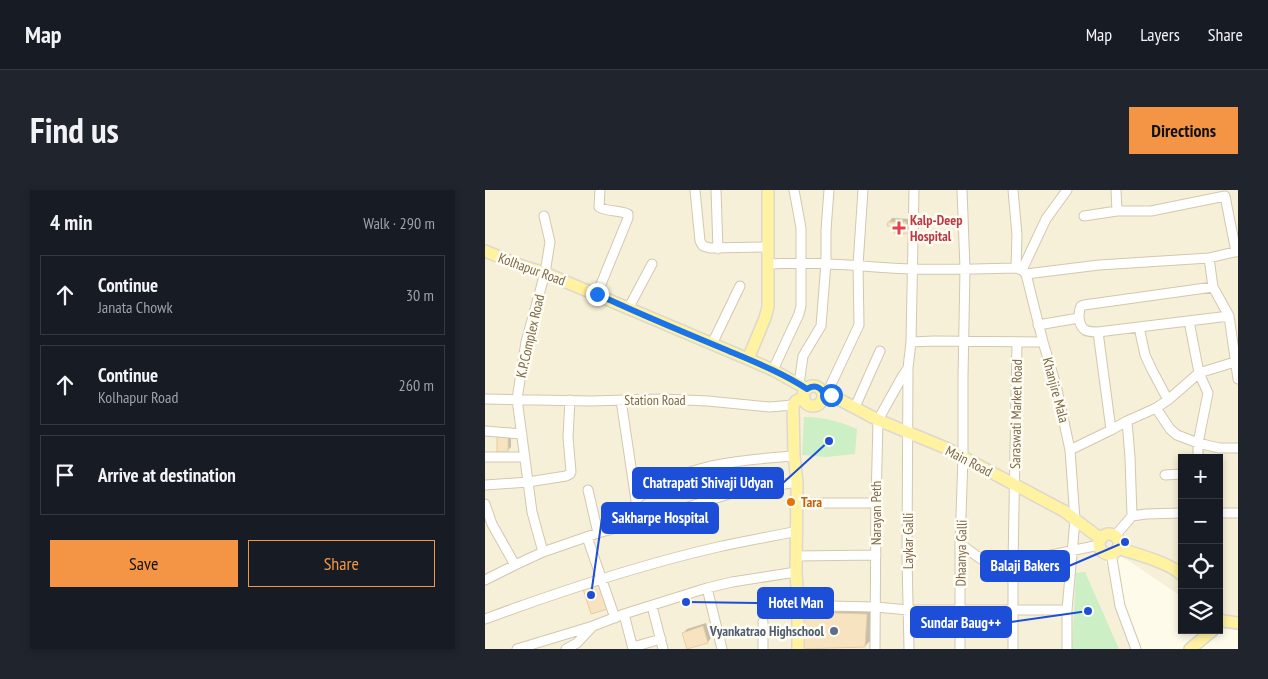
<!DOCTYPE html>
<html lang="en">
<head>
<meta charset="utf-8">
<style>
	:root { --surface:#171b24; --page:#20242c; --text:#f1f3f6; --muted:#9ea1a6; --line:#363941; --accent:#f39545 }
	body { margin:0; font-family:"PT Sans Narrow",sans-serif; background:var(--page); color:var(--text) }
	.controls { position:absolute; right:15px; bottom:15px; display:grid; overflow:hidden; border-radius:0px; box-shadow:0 2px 8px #0003 }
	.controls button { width:45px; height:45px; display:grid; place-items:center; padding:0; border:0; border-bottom:1px solid var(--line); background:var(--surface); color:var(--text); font:25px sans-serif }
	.stop { position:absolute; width:15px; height:15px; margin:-11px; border:4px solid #1a73e8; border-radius:50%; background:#fff }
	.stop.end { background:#1a73e8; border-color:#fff; box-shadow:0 1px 5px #0008 }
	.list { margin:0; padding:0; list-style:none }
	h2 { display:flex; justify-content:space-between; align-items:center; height:65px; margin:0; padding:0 20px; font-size:21px }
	h2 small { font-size:16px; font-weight:400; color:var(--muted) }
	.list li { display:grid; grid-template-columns:32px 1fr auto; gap:15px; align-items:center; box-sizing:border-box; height:80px; margin:0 10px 10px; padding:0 10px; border:1px solid var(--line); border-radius:0px }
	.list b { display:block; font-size:19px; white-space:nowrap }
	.list p { margin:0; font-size:16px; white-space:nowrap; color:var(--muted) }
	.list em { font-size:16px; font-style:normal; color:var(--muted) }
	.actions { display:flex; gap:10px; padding:15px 20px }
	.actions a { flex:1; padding:11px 0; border:1px solid var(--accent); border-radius:0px; text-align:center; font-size:18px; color:var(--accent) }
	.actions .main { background:var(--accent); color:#111 }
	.icon { flex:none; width:28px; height:28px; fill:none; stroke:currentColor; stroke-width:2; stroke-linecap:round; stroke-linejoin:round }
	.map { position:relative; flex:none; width:753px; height:459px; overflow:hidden; border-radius:0px }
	header { display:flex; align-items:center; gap:30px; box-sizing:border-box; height:70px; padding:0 25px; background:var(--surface); border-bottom:1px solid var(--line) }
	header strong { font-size:24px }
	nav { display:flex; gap:28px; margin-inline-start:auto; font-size:18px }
	.intro { display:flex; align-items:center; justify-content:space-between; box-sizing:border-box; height:120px; padding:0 30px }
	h1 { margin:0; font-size:35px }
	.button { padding:12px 22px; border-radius:0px; background:var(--accent); color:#111; font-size:18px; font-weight:700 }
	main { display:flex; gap:30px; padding:0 30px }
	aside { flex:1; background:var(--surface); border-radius:0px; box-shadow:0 2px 8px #0003 }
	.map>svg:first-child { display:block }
	.residential { fill:#f7f0d8 }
	.green { fill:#cdefc6 }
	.shadow { fill:#0003 }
	.building { fill:#f7e3bf; stroke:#ebce9e }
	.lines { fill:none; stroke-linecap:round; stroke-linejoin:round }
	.minor-casing { stroke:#d3c7ae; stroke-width:11 }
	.major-casing { stroke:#ddd8d0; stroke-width:14 }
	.minor { stroke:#fff; stroke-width:9 }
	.major { stroke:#fff2a1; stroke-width:11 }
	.route { stroke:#1a73e8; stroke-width:6 }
	.health-dot { fill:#e0444e; stroke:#fffdf3; stroke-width:2 }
	.food-dot { fill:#e8710a; stroke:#fffdf3; stroke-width:2 }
	.service-dot { fill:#5c6f8a; stroke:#fffdf3; stroke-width:2 }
	.labels { text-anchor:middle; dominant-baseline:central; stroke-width:5; stroke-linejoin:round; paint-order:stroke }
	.health-label { font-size:14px; font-weight:bold; fill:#be3a42; stroke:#fffdf3; text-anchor:start }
	.street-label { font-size:14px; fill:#7d6849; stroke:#fffdf3 }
	.food-label { font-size:14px; font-weight:bold; fill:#c56008; stroke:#fffdf3; text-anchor:start }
	.service-label { font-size:14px; font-weight:bold; fill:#4e5e75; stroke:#fffdf3; text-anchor:end }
	.leader { fill:none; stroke:#1d4ed8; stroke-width:2 }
	.callout-dot { fill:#1d4ed8; stroke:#fffdf3; stroke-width:2 }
	.callout { fill:#1d4ed8; stroke:#1d4ed8; stroke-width:2 }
	.callout-label { font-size:15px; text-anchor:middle; font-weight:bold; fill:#fff }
</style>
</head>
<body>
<header>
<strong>Map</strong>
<nav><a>Map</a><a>Layers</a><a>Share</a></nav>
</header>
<div class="intro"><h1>Find us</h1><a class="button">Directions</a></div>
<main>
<aside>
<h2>4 min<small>Walk · 290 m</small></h2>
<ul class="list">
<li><svg class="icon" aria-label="ahead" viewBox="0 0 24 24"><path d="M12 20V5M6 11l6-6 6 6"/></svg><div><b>Continue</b><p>Janata Chowk</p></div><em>30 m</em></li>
<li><svg class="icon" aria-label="ahead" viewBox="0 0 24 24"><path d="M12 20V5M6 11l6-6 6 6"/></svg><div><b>Continue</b><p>Kolhapur Road</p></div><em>260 m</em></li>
<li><svg class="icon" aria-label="arrive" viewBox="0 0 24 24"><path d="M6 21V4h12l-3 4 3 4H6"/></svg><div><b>Arrive at destination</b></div></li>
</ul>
<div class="actions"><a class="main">Save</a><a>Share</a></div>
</aside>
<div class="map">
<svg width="753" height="459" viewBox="0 0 753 459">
	<rect width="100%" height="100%" fill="#fefbea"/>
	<path class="residential" d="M0,0H753V429L734,426V268H697V407L644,371L615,356L651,459H0Z"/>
	<path class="green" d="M319,227C338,227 354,231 372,239L370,264L341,267L317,265Z
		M600,382L634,459H587L591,383Z"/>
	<path class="shadow" d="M407,28L424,29V39L420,42L410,35L404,32Z
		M26,241V257L22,261H14Z
		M323,418L386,419L385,451L380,456L318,459V423Z
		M221,433L226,448L223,452L198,443L202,439Z"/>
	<path class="building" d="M403,32H421V44L409,43V36H402Z
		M12,244H23V262H12Z
		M115,394L123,419L106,424L98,399Z
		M317,422L382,424L380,457L317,459Z
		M218,436L223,453L202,459L197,443Z"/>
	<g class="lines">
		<g class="minor-casing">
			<path id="minor" d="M210,0L215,51L218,56L225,58L282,57
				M231,0L233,59
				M528,0L532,45L531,78
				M631,0L632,21H666L740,6L751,62
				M599,26L632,21
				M724,68L728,97
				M284,74C332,71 380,77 428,79C462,80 497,79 531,78L537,80L541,84L558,152L571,195L585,260L590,330L582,420V459
				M537,80L561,29L582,0
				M541,84L614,75L724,68L753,61
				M112,104L143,28V24C134,20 123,22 114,17L115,0
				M143,119L167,74
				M744,126L753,189
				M704,131L714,183L723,203L713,253V268
				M553,135L594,128
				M654,137L660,165L667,180L683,210
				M613,142C609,142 604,142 600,140C593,135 593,123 596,116L599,115L728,97L744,126L613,142L626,240
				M426,152L449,151L558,152
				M227,154L255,96
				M288,180L314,124L316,116V38L309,0
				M314,194L318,166L336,136L341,73V40L344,0
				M342,203L374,135L373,75L378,0
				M0,209L106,211L177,209L223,211L285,217L308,215
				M136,210L154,331
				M370,217L395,161
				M671,218L685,239L692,245L713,253L734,258H753
				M642,231L645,267L647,326
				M0,241L37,244
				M585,260L626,240L642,231L671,218L683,210L714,183L753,171
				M0,267H40
				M680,285L697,284
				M0,295L43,292L81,286L85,284L86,282L83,247L85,210
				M103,300L113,343
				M151,309C202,274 250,270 309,266
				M311,313H391
				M0,314L7,334L30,375
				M734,323H753
				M630,346L647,326L661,324L697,323
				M102,347L130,428
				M475,354L499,371L510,373H528L614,355
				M58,362L47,322L32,209L41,152L60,83L65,52L59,26
				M626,363L635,416L651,459
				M311,366L391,365
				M0,390L30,375L58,362L113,343L178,325L250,302L312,292
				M222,398L237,459
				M167,416L178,459
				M313,417L345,416L391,417L423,420H582
				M139,424L148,459
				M0,429C76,401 154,375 233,357C259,351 285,347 312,341
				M278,432V459
				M148,457L176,449
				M32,459L108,436L139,424L222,398L247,392L311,382
				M81,459L92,453L107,437
				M390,459L391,313L393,230L417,187L423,178
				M424,459L422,367L423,178L426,152L429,0
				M475,459V354L478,267V187L480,79L477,0
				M528,459V373L532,153"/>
		</g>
		<g class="major-casing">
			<path id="major" d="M0,61L37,76L60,83L263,169L288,180L322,199
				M263,169L280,128L283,117V0
				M318 206a10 10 0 1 1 20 0a10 10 0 1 1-20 0Z
				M338,202L342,203L393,230L461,258L579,321L616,349
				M614 354a10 10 0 1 1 20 0a10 10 0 1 1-20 0Z
				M633,358C650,364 684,372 697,385
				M734,429L738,431L753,433
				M313,459V417L311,382L312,292L309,266L308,215L311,211L319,207
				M705,459L728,440"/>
		</g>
		<use href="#minor" class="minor"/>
		<use href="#major" class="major"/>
	</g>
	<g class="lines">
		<path class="route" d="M112,104C154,124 196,141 239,159C267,171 296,182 322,199C328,195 334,196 338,202H342L346,205"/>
	</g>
	<path class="health-dot" d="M411.5 30.5h5v5h5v5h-5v5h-5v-5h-5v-5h5z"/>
	<circle class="food-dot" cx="306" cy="312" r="5"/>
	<circle class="service-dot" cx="349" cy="441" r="5"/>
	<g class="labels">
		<g class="health-label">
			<text x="425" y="30">Kalp-Deep<tspan x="425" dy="16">Hospital</tspan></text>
		</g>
		<g class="street-label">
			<text transform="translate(47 79) rotate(20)">Kolhapur Road</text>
			<text transform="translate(45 146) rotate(-77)">K.P.Complex Road</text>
			<text transform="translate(571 200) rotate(75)">Khanjire Mala</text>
			<text x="170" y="210">Station Road</text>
			<text transform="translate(531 224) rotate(-89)">Saraswati Market Road</text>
			<text transform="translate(484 271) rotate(27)">Main Road</text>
			<text transform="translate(391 323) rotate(-90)">Narayan Peth</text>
			<text transform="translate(423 351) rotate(-90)">Laykar Galli</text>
			<text transform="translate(476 363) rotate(-89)">Dhaanya Galli</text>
		</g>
		<g class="food-label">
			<text x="316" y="312">Tara</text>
		</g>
		<g class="service-label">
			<text x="339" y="441">Vyankatrao Highschool</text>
		</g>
	</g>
	<path class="leader" d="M344 251L298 293M106 405L117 328M640 352L584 376M201 412L273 413M603 421L526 432"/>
	<g class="callout-dot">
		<circle cx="344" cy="251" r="5"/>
		<circle cx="106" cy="405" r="5"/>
		<circle cx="640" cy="352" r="5"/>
		<circle cx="201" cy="412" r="5"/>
		<circle cx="603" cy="421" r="5"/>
	</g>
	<g class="callout">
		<rect x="148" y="278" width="150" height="30" rx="5"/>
		<rect x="117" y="313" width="116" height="30" rx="5"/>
		<rect x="496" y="361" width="88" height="30" rx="5"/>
		<rect x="273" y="398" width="75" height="30" rx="5"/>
		<rect x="426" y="417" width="100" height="30" rx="5"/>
	</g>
	<g class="callout-label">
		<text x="223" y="298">Chatrapati Shivaji Udyan</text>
		<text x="175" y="333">Sakharpe Hospital</text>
		<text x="540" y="381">Balaji Bakers</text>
		<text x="311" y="418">Hotel Man</text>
		<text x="476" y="438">Sundar Baug++</text>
	</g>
</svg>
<div class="controls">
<button>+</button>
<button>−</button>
<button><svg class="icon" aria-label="locate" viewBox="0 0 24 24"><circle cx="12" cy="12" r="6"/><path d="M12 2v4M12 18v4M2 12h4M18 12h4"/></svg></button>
<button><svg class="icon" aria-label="layers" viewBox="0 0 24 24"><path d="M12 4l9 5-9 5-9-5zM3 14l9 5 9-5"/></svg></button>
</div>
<div class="stop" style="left:346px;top:205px"></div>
<div class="stop end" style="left:112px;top:104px"></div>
</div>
</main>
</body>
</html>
